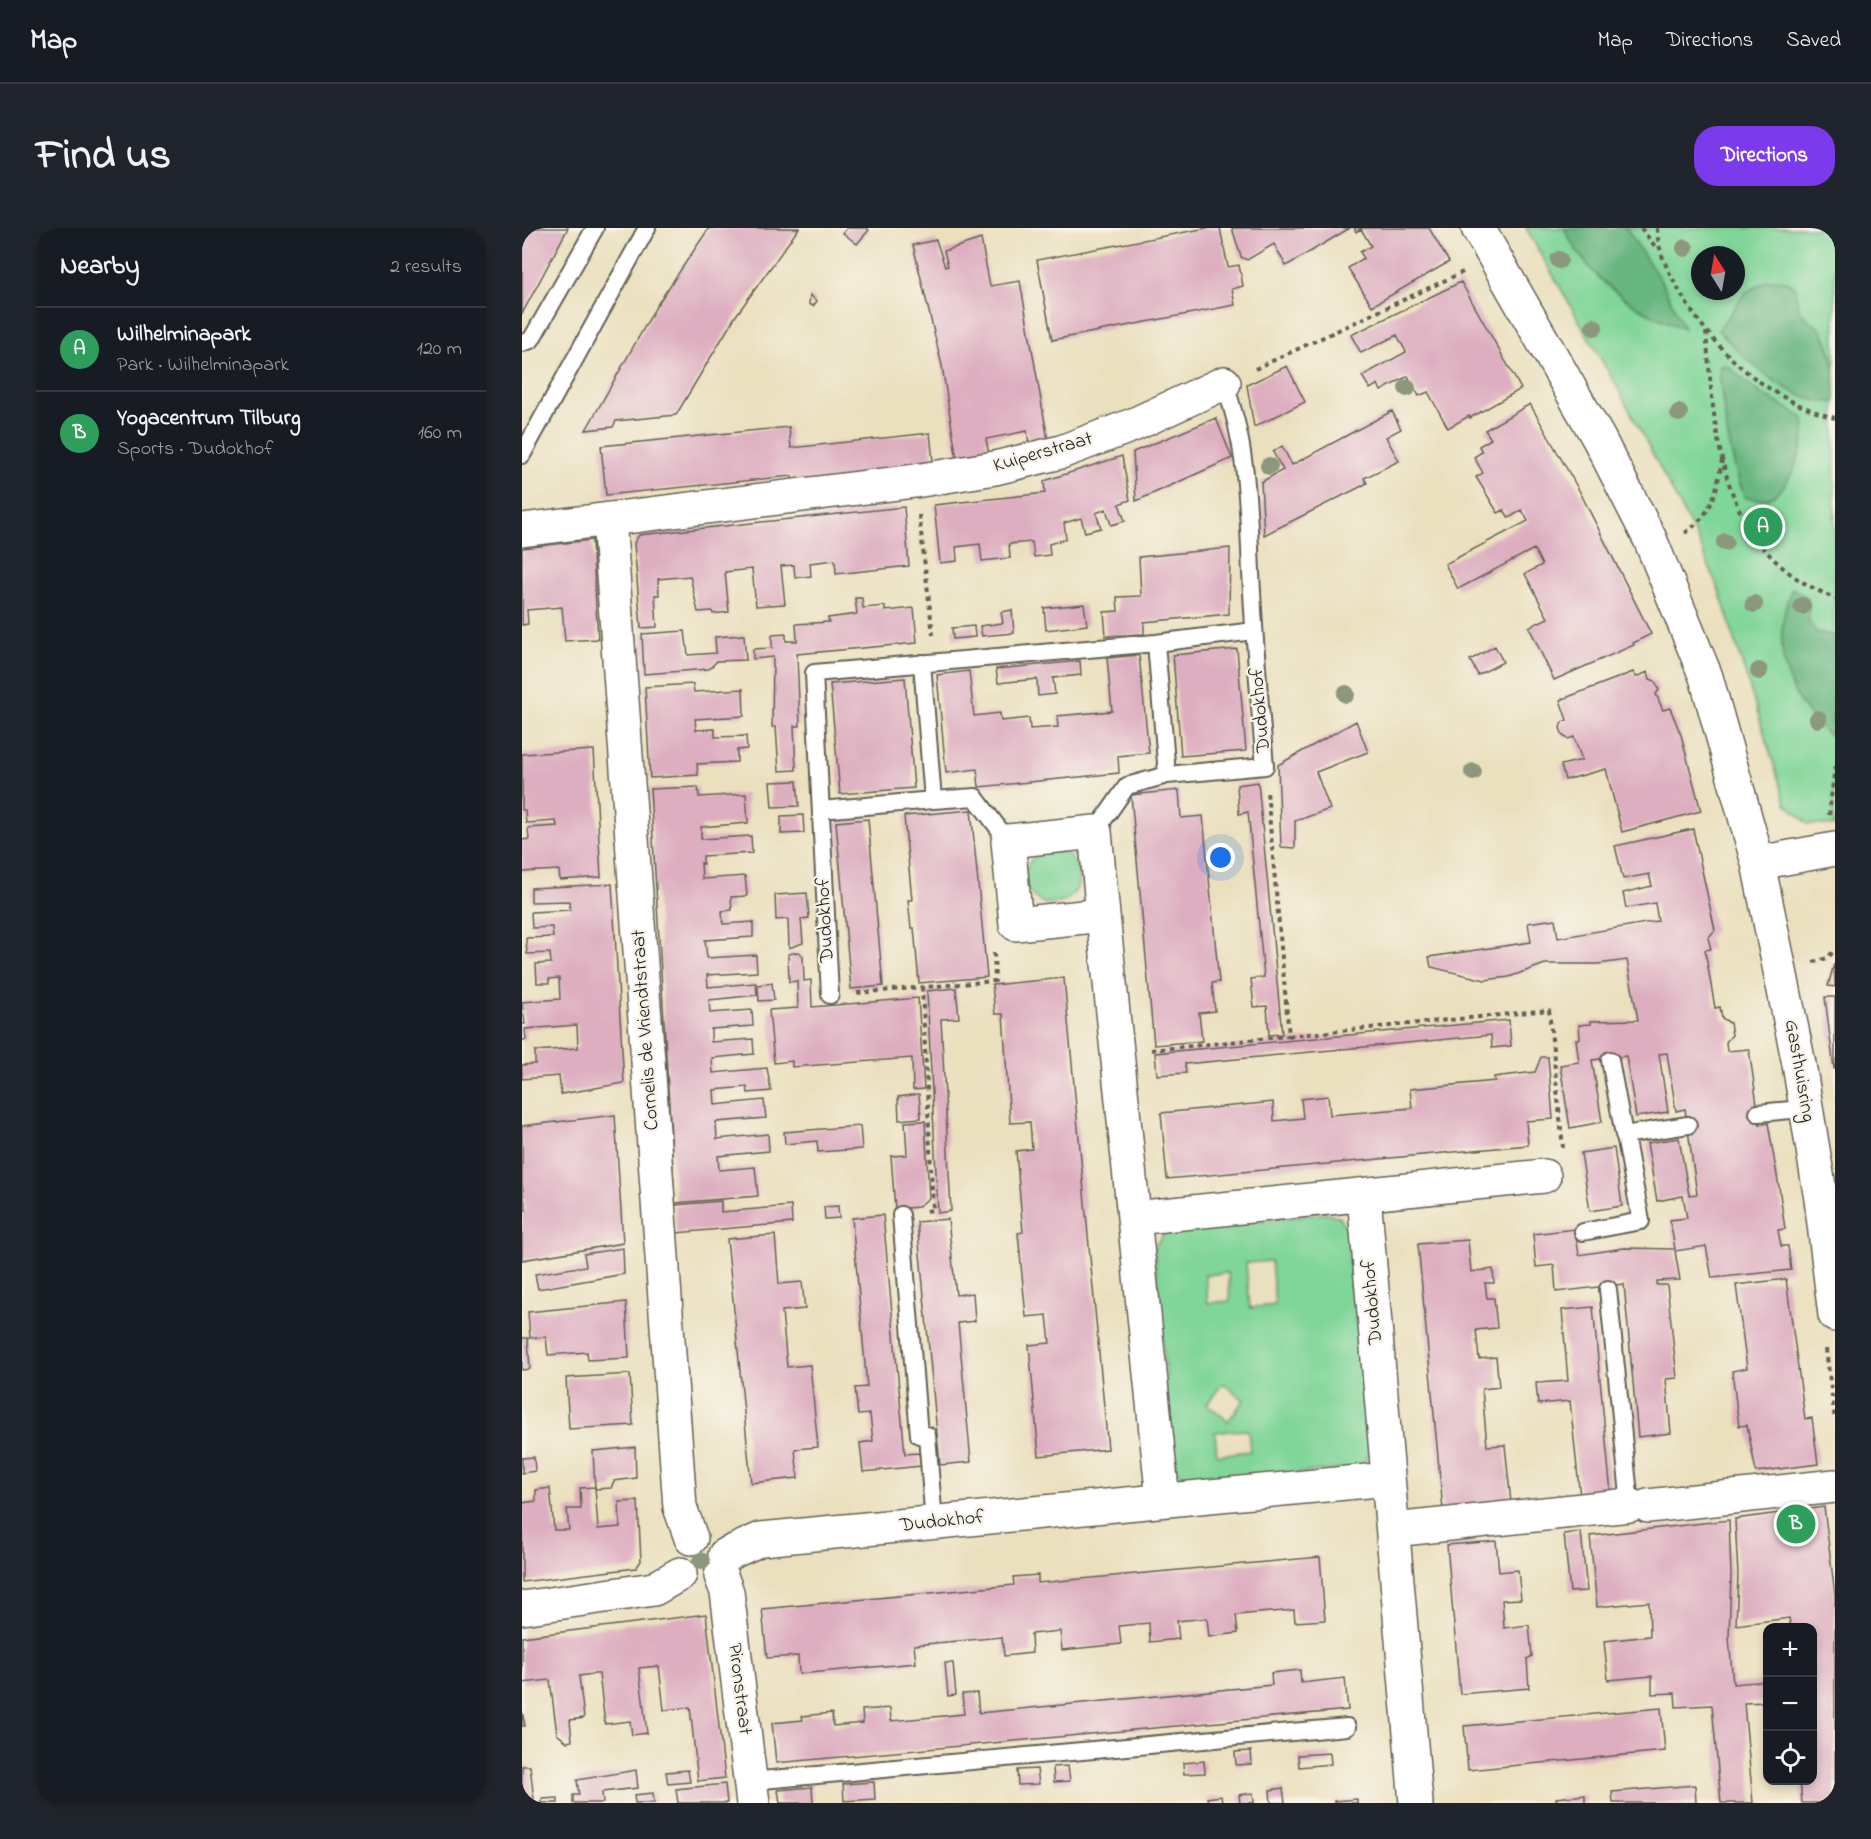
<!DOCTYPE html>
<html lang="en">
<head>
<meta charset="utf-8">
<style>
	:root { --surface:#171b24; --page:#20242c; --text:#f1f3f6; --muted:#9ea1a6; --line:#363941; --accent:#7c3aed }
	body { margin:0; font-family:"Indie Flower",sans-serif; background:var(--page); color:var(--text) }
	.controls { position:absolute; right:18px; bottom:18px; display:grid; overflow:hidden; border-radius:12px; box-shadow:0 3px 9px #0003 }
	.controls button { width:54px; height:54px; display:grid; place-items:center; padding:0; border:0; border-bottom:2px solid var(--line); background:var(--surface); color:var(--text); font:30px sans-serif }
	.compass { position:absolute; left:1169px; top:18px; width:54px; height:54px; border-radius:50%; background:var(--surface); box-shadow:0 3px 9px #0003; rotate:349deg }
	.you { position:absolute; left:699px; top:630px; width:21px; height:21px; margin:-15px; border:4px solid #fff; border-radius:50%; background:#1a73e8; box-shadow:0 0 0 9px #1a73e833 }
	.badge { display:grid; place-items:center; width:39px; height:39px; border-radius:50%; background:var(--accent); color:#fff; font-size:20px; font-weight:700 }
	.pin { position:absolute; translate:-50% -50%; border:3px solid #fff; box-shadow:0 2px 6px #0006 }
	.list { margin:0; padding:0; list-style:none }
	h2 { display:flex; justify-content:space-between; align-items:center; height:78px; margin:0; padding:0 24px; font-size:26px }
	h2 small { font-size:20px; font-weight:400; color:var(--muted) }
	.list li { display:grid; grid-template-columns:39px 1fr auto; gap:18px; align-items:center; box-sizing:border-box; height:84px; padding:0 24px; border-top:2px solid var(--line) }
	.list b { display:block; font-size:22px; white-space:nowrap }
	.list p { margin:0; font-size:20px; white-space:nowrap; color:var(--muted) }
	.list em { font-size:20px; font-style:normal; color:var(--muted) }
	.icon { flex:none; width:33px; height:33px; fill:none; stroke:currentColor; stroke-width:2; stroke-linecap:round; stroke-linejoin:round }
	.map { position:relative; flex:none; width:1313px; height:1575px; overflow:hidden; border-radius:24px }
	header { display:flex; align-items:center; gap:36px; box-sizing:border-box; height:84px; padding:0 30px; background:var(--surface); border-bottom:2px solid var(--line) }
	header strong { font-size:28px }
	nav { display:flex; gap:33px; margin-inline-start:auto; font-size:21px }
	.intro { display:flex; align-items:center; justify-content:space-between; box-sizing:border-box; height:144px; padding:0 36px }
	h1 { margin:0; font-size:42px }
	.button { padding:15px 27px; border-radius:24px; background:var(--accent); color:#fff; font-size:21px; font-weight:700 }
	main { display:flex; gap:36px; padding:0 36px }
	aside { flex:1; background:var(--surface); border-radius:24px; box-shadow:0 3px 9px #0003 }
	.map>svg:first-child { display:block }
	.green { fill:#80d598; stroke:#4e785a; stroke-width:1.5; fill-rule:evenodd }
	.forest { fill:#68b680; stroke:#42694e; stroke-width:1.5 }
	.building { fill:#ddadc0 }
	.lines { fill:none; stroke-linecap:round; stroke-linejoin:round }
	.service-casing { stroke:#646155; stroke-width:20 }
	.minor-casing { stroke:#646155; stroke-width:36 }
	.path { stroke:#646155; stroke-width:4; stroke-dasharray:4.5 4.5; stroke-linecap:butt }
	.service { stroke:#fff; stroke-width:16 }
	.minor { stroke:#fff; stroke-width:33 }
	.tree { fill:#8c987d }
	.labels { text-anchor:middle; dominant-baseline:central; stroke-width:4.5; stroke-linejoin:round; paint-order:stroke }
	.street-label { font-size:20px; fill:#1c1c1c; stroke:#f7f3e8 }
</style>
</head>
<body>
<header>
<strong>Map</strong>
<nav><a>Map</a><a>Directions</a><a>Saved</a></nav>
</header>
<div class="intro"><h1>Find us</h1><a class="button">Directions</a></div>
<main>
<aside>
<h2>Nearby<small>2 results</small></h2>
<ul class="list">
<li><span class="badge" style="background:#2e9e5b">A</span><div><b>Wilhelminapark</b><p>Park · Wilhelminapark</p></div><em>120 m</em></li>
<li><span class="badge" style="background:#2e9e5b">B</span><div><b>Yogacentrum Tilburg</b><p>Sports · Dudokhof</p></div><em>160 m</em></li>
</ul>
</aside>
<div class="map">
<svg width="1313" height="1575" viewBox="0 0 1313 1575">
	<rect width="100%" height="100%" fill="#f7f3e8"/>
	<filter id="ink" filterUnits="userSpaceOnUse"><feTurbulence type="fractalNoise" baseFrequency=".0167" numOctaves="2"/><feDisplacementMap in="SourceGraphic" scale="12" xChannelSelector="R" yChannelSelector="G"/><feConvolveMatrix kernelMatrix="1 2 1 2 8 2 1 2 1" color-interpolation-filters="sRGB"/></filter>
	<filter id="wash" filterUnits="userSpaceOnUse"><feTurbulence type="fractalNoise" baseFrequency=".008" numOctaves="4" result="noise"/><feDisplacementMap in="SourceGraphic" scale="24" xChannelSelector="R" yChannelSelector="G"/><feGaussianBlur stdDeviation="1.35" result="paint"/><feColorMatrix in="noise" values="0 0 0 0 0 0 0 0 0 0 0 0 0 0 0 0 0 1.4 0 .05"/><feComposite in="paint" operator="in"/></filter>
	<g filter="url(#wash)">
		<rect width="100%" height="100%" fill="#ebe0be"/>
		<path class="green" d="M1004,0H1313L1312,598L1286,596L1264,575L1198,365L1177,314L1099,166ZM1178,27H1214V63H1178Z
			M503 649a27 27 0 1 1 54 0a27 27 0 1 1-54 0Z
			M806,985L818,989L828,1006L847,1208C847,1221 848,1230 840,1239L667,1256L652,1240L632,1020L643,1003ZM749,1033L753,1077L728,1080L724,1035ZM706,1045L708,1073L686,1075L683,1047ZM701,1155L722,1172L706,1193L685,1176ZM726,1202L728,1223L695,1227L693,1204Z"/>
		<path class="forest" d="M1042,0H1104L1141,56L1162,100C1111,83 1065,50 1042,0Z
			M1247,52C1287,51 1268,71 1279,85C1285,92 1294,96 1300,103C1313,123 1313,151 1313,174C1273,179 1220,129 1196,102L1224,64Z
			M1204,137L1238,165L1282,190C1286,212 1270,260 1247,270C1239,273 1231,270 1223,270C1207,229 1202,187 1197,144L1198,138Z
			M1270,360L1286,370L1287,394L1294,404L1313,408V478L1308,508C1262,470 1248,415 1270,360Z"/>
		<g id="blocks">
			<path class="building" d="M0,0H46L0,86Z
				M187,0H277L213,89L154,187L94,193L91,199L64,202L135,77Z
				M325,0H344L347,2L335,16L321,5Z
				M685,0H698L706,39L717,37L721,58L710,61L713,77L530,112L515,32Z
				M710,0H828L764,38L752,16L725,32L719,29Z
				M832,0H907L927,34L850,78L826,40L842,30L838,24L849,18L839,1L834,4Z
				M459,11L468,58L498,53L526,212L508,221L505,203L464,211L468,232L436,238L420,138L391,17L414,12L423,39L426,38L422,23Z
				M939,54L999,161L948,190L947,188L926,200L906,164L897,168L886,148L859,163L856,156L848,161L840,148L884,124L875,107L839,125L829,107Z
				M288,67L295,73L291,78L287,76Z
				M765,138L783,174L732,199L725,157Z
				M1008,176L1058,264L1129,406L1111,415L1112,417L1032,452L1007,399L1026,390L1003,346L1020,337L1012,321L936,361L923,336L1006,293L1000,282L987,290L982,282L976,285L954,249L961,245L952,229L960,224L957,218L969,211L963,202Z
				M870,183L879,201L864,209L877,233L842,250L845,255L838,259L742,307L739,254L761,242L751,224L760,218L770,237Z
				M694,190L710,230L614,273L611,224Z
				M267,199L269,220L408,205L412,243L270,259V248L84,267L79,218Z
				M600,228L608,272L597,276L603,293L589,297L584,281L574,285L579,300L563,304L559,290L542,295L544,311L527,316L528,327L512,329L510,314L487,316L488,330L460,333L458,316L434,319L435,333L418,335L412,277L523,265L522,253Z
				M382,279L387,338L314,346L313,332L288,335L289,348L273,350L272,337L259,338L263,376L234,378L230,341L203,344L207,384L191,386L190,383L176,384L168,348L136,351L137,367H133L135,399L119,400L112,315L117,307Z
				M70,312L76,411L43,413L40,379L5,382L6,396L0,397V320Z
				M708,320L707,386L622,394V406L584,408L582,384L596,383L595,369L619,368L617,329Z
				M333,370H340L341,380L363,378V383L392,380L395,415L275,426L278,498H272L274,542L257,543L254,499H250L251,429L231,431V421L250,420V407L264,406V413H275L274,396L307,394L306,390L335,386Z
				M562,376L565,397L524,402L522,380Z
				M490,382L492,405L460,408L458,398L481,395L479,384Z
				M452,398L453,409L431,411L430,400Z
				M163,403L166,427L194,425L193,409L222,407L224,432L195,433L187,441L122,446L120,406Z
				M973,418L981,434L956,447L948,432Z
				M715,421L724,523L659,528L651,427Z
				M617,427L627,525L596,528L597,545L457,559L455,541L424,545L415,447L447,443L452,488L478,485L479,493L507,490L508,501L536,499L535,488L590,483L585,430Z
				M558,433L559,447L531,450L533,466L516,468L515,451L476,455L474,441Z
				M1111,444L1114,449L1126,444L1128,451L1133,453L1137,462L1134,466L1141,482L1148,480L1159,507L1179,583L1100,604L1084,541L1043,552L1039,537L1060,532L1052,509L1046,511L1041,508L1038,500L1040,494L1045,492L1038,472Z
				M383,450L392,560L318,566L308,456Z
				M171,456L172,464L221,461L222,488L173,491L174,502L193,501V509L224,508L225,521L215,522V534L175,536L176,547L128,550L123,459Z
				M834,493L846,524L794,544L808,581L773,593V620L759,619L756,537Z
				M72,522L79,649L38,652L37,642L0,644V612L7,611L6,600L35,598L34,593L4,595L3,582H0V526Z
				M275,553L277,578L250,579L248,554Z
				M736,554L760,806L747,807L745,778L732,779L729,751L742,749L726,584L717,586L715,557Z
				M176,559L177,569L224,566L226,595L179,599V611L229,608L230,625L181,628V636L179,635L180,651L223,648L225,668L209,669L210,682L200,683L201,696L231,694V709L183,712L185,730L234,727L235,744L185,747L186,759L234,755L235,767L187,772L188,785L230,782L231,798L189,801V814L231,811L232,826L190,830L191,845L245,840L249,863L226,865L225,859L192,862L193,877L242,872L244,890L194,894L195,911L246,906L247,923L196,928L197,942L233,939L236,968L153,975L128,561Z
				M657,562L659,590L681,588L697,754L690,755L693,783L677,785L680,813L632,817L609,567Z
				M449,582L465,749L397,755L392,700H389L386,672H390L382,588Z
				M281,587L282,605L259,606V588Z
				M346,591L361,758L329,761L314,594Z
				M1171,601L1193,702L1186,710L1189,721L1183,722L1193,780L1198,779L1200,790L1208,795L1210,807L1204,814L1205,823L1227,821L1238,897L1246,895L1257,959L1263,1001L1256,1002L1259,1018H1266L1269,1042L1190,1050L1184,1018L1153,1023L1158,1052L1135,1053V1057H1145L1155,1150L1144,1151L1149,1205L1116,1209L1102,1056L1034,1064L1032,1037L1014,1039L1011,1006L1053,1001L1057,1027L1102,1020L1153,1021L1148,992L1165,990L1161,968L1135,973L1125,915L1157,910L1167,967L1175,966L1163,881L1154,883L1145,825L1137,826L1146,884L1114,889L1104,828L1070,832L1080,894L1048,900L1038,837L1057,834L1054,811H1058L1057,797L1069,796V793L1116,792L1105,732L1076,736H1023L987,749L963,752L909,739L907,729L1009,714L1006,695L1033,691L1036,710L1136,693L1133,675L1104,680L1101,665L1130,658L1127,646L1101,651L1093,618Z
				M90,656L102,855L39,866L37,848L0,851V837L13,836V823L56,820L55,797L3,801L4,812H0V796H3L0,774L38,771L37,750L27,751V755H15L14,736L29,735L28,725L5,726L4,710L31,709L30,699L10,700L9,684L48,682L47,673L9,674V660Z
				M285,665L287,690L279,691L281,715L267,720L266,691L254,692L253,667Z
				M277,724L281,728L282,753L289,752L290,779L396,770L402,861L391,862L390,830L270,839V833L252,835L247,782L276,780L275,753L267,754L266,726Z
				M1312,736L1313,759L1306,758Z
				M542,750L586,1221L517,1228L507,1117L528,1115L525,1087L504,1089L496,1005L501,1004L494,923L510,921L508,894L488,895L481,786H473L470,757Z
				M250,755L252,772L237,773L236,757Z
				M434,760L437,790L419,791L429,983L416,985L405,763Z
				M1303,769H1313V841H1312Z
				M987,792L989,818L970,820L969,807L663,836L664,845L635,847L633,825Z
				M1019,829H1026L1031,891L1004,893L1006,917L645,951L639,885L751,874L752,893L781,890L779,871L806,868L808,887L890,880L888,861L973,853L972,849L1013,844Z
				M397,866L399,890L377,892L376,869Z
				M93,887L101,1015L0,1032V982H4L0,957V898Z
				M403,893L407,970L396,979L373,981L369,928L385,927L383,894Z
				M338,898L340,921L296,924L295,913L263,916L262,904Z
				M1092,920L1100,978L1068,983L1059,925Z
				M199,973V984L269,978L270,995L154,1005L153,977Z
				M316,978L317,990L303,991L302,979Z
				M361,987L383,1226L397,1225L399,1238L341,1244L338,1215L351,1213L348,1186L336,1187L333,1160L345,1159L330,990Z
				M426,991L434,1067L451,1065L453,1093L436,1095L449,1234L418,1237L395,994Z
				M253,1007L257,1056L280,1054L283,1081L260,1083L265,1139L288,1137L296,1219L273,1221L276,1250L229,1255L205,1011Z
				M946,1012L949,1044L971,1041L972,1055H963L965,1070H972L975,1100L954,1102L957,1131L974,1129L977,1159L960,1161L965,1218L983,1217L989,1275L921,1282L896,1016Z
				M101,1020L102,1046L16,1061L13,1046L64,1038L62,1026Z
				M1264,1051L1283,1191L1290,1190L1296,1236L1234,1244L1225,1197L1217,1198L1210,1143L1225,1140L1214,1057Z
				M104,1074L107,1130L66,1132L65,1124L26,1127L24,1109L8,1110L6,1084Z
				M1071,1079L1089,1266L1058,1269L1048,1173L1016,1176L1014,1155L1046,1153L1040,1082Z
				M0,1110H6L8,1141L0,1142Z
				M108,1146L111,1197L47,1201L44,1150Z
				M113,1219L114,1250L92,1253L89,1260L73,1261L71,1223Z
				M12,1229L13,1243L0,1245V1230Z
				M73,1259L76,1301L98,1299L97,1274L116,1273L119,1333L114,1340L0,1354V1275L14,1273V1262L28,1260L32,1302H47L45,1281H59L58,1260Z
				M1302,1279L1313,1367V1575H1280L1278,1552H1290V1400H1269L1267,1390L1214,1397L1216,1347L1213,1291Z
				M1207,1292L1209,1347L1207,1410L1211,1456L1245,1453V1474L1222,1475L1231,1575H1199L1190,1477L1154,1479L1153,1465L1130,1466V1448L1086,1452L1082,1413L1128,1408L1127,1374L1075,1379L1068,1308Z
				M1059,1304L1065,1363L1048,1364L1042,1306Z
				M974,1313L977,1344L996,1342L999,1371L980,1372L982,1400L1007,1397L1010,1428L1005,1431L1007,1460L938,1466L925,1317Z
				M798,1329L803,1392L773,1394L772,1382L714,1387L716,1405L687,1409L685,1390L655,1393L657,1411L628,1414L627,1395L597,1398L599,1416L540,1422L538,1403L509,1406L510,1425L482,1428L480,1409L392,1417L394,1435L277,1446L276,1428L245,1430L240,1381L492,1357L491,1349L516,1347V1355Z
				M184,1386L203,1550L176,1553L168,1479L142,1482L137,1438L117,1440L125,1505L110,1507L108,1493L83,1496L77,1446H72L57,1448L62,1490L48,1492L50,1513L45,1514L35,1506L28,1452L0,1455V1409Z
				M423,1435H431L434,1467L426,1468Z
				M778,1442L779,1455L823,1450L826,1482L254,1535L250,1495L281,1492L280,1488L310,1485L311,1498L341,1495L340,1482L368,1480L369,1493L442,1486L440,1466L455,1465L457,1485L487,1482L750,1457L749,1445Z
				M1139,1480L1143,1523L946,1542L942,1498Z
				M0,1483L3,1498H0Z
				M729,1523L730,1536L714,1537L713,1524Z
				M808,1525L809,1536L777,1539L776,1527Z
				M682,1533L683,1545L662,1546L661,1535Z
				M0,1538H8L12,1572L0,1573Z
				M546,1538L548,1553L532,1554L531,1539Z
				M515,1541L517,1556L496,1557L495,1542Z
				M114,1542L116,1560L80,1564L81,1575H51V1567H57L55,1552Z
				M166,1542L168,1554L146,1556L144,1544Z
				M352,1554L353,1571L322,1573L321,1556Z
				M203,1556L205,1575H156L154,1561Z
				M1173,1557L1174,1575H1091L1090,1564Z
				M290,1559L291,1575H258L256,1562Z
				M761,1560L763,1575H749L748,1562Z
				M131,1565L132,1575H113L112,1567Z
				M731,1565L732,1575H718L717,1567Z
				M1063,1567V1575H1035L1034,1570Z
				M699,1568L700,1575H686L685,1570Z
				M36,1570V1575H20V1571Z
				M835,1571V1575H812V1573Z"/>
		</g>
	</g>
	<g filter="url(#ink)">
		<use href="#blocks" fill-opacity="0" stroke="#646155" stroke-width="1.5"/>
		<g class="lines">
			<g class="service-casing">
				<path id="service" d="M0,115L9,112L73,0
					M0,227L125,0
					M634,415L645,547L743,538C738,480 733,422 730,364C726,293 728,222 702,155
					M411,572L453,569L486,613
					M299,582L411,572L400,435
					M573,604L605,558L645,547
					M308,767L292,445L634,415L732,403
					M1088,832L1102,907L1166,897
					M1236,885L1269,882
					M379,987L397,1207H405L412,1295
					M1061,1004L1119,993L1103,907
					M1086,1061L1108,1277
					M229,1553L825,1499"/>
			</g>
			<g class="minor-casing">
				<path id="minor" d="M956,0L1077,211L1128,311L1184,449L1236,635L1277,836L1299,971L1313,1087
					M87,291L158,1279L169,1310
					M0,302L393,253L473,240L539,224L611,197L702,155
					M1236,635L1313,621
					M581,687L573,604L486,613L494,696L581,687L641,1272
					M842,968L894,1575
					M612,990L1022,948
					M1126,1278L1313,1258
					M871,1302L1108,1277
					M203,1327L239,1311L866,1251
					M199,1348L205,1364L231,1575
					M0,1380L132,1361L158,1346"/>
			</g>
			<path class="path" d="M1119,0L1135,21
				M1135,0C1136,23 1144,39 1155,59C1190,122 1244,171 1313,190
				M1184,104C1192,191 1194,293 1273,349C1285,358 1300,364 1313,371
				M733,141L941,44
				M397,287L411,407
				M1163,305C1192,284 1194,265 1200,232
				M1307,587L1313,538
				M1291,734L1306,730L1313,721
				M400,759L411,982L404,983
				M335,765L473,753L472,723
				M767,808L1027,782L1041,920
				M629,822L767,808L745,563
				M1304,1121L1313,1192"/>
			<use href="#service" class="service"/>
			<use href="#minor" class="minor"/>
		</g>
		<g class="tree">
			<circle cx="1163" cy="20" r="9"/>
			<circle cx="1037" cy="32" r="9"/>
			<circle cx="1072" cy="99" r="9"/>
			<circle cx="885" cy="160" r="9"/>
			<circle cx="1157" cy="185" r="9"/>
			<circle cx="747" cy="238" r="9"/>
			<circle cx="1203" cy="314" r="9"/>
			<circle cx="1232" cy="376" r="9"/>
			<circle cx="1280" cy="378" r="9"/>
			<circle cx="1237" cy="443" r="9"/>
			<circle cx="824" cy="466" r="9"/>
			<circle cx="1296" cy="491" r="9"/>
			<circle cx="951" cy="544" r="9"/>
			<circle cx="179" cy="1333" r="9"/>
		</g>
	</g>
	<g class="labels">
		<g class="street-label">
			<text transform="translate(521 225) rotate(-16)">Kuiperstraat</text>
			<text transform="translate(739 482) rotate(-95)">Dudokhof</text>
			<text transform="translate(304 692) rotate(-93)">Dudokhof</text>
			<text transform="translate(124 802) rotate(-94)">Cornelis de Vriendtstraat</text>
			<text transform="translate(1277 843) rotate(80)">Gasthuisring</text>
			<text transform="translate(851 1074) rotate(-95)">Dudokhof</text>
			<text transform="translate(420 1294) rotate(-6)">Dudokhof</text>
			<text transform="translate(217 1461) rotate(83)">Pironstraat</text>
		</g>
	</g>
</svg>
<div class="controls">
<button>+</button>
<button>−</button>
<button><svg class="icon" aria-label="locate" viewBox="0 0 24 24"><circle cx="12" cy="12" r="6"/><path d="M12 2v4M12 18v4M2 12h4M18 12h4"/></svg></button>
</div>
<svg class="compass" viewBox="-18 -18 36 36"><path d="M0-13l5 13h-10z" fill="#e53935"/><path d="M0 13l5-13h-10z" fill="#9ea1a6"/></svg>
<div class="you"></div>
<div class="pin badge" style="left:1241px;top:299px;background:#2e9e5b">A</div>
<div class="pin badge" style="left:1274px;top:1296px;background:#2e9e5b">B</div>
</div>
</main>
</body>
</html>
